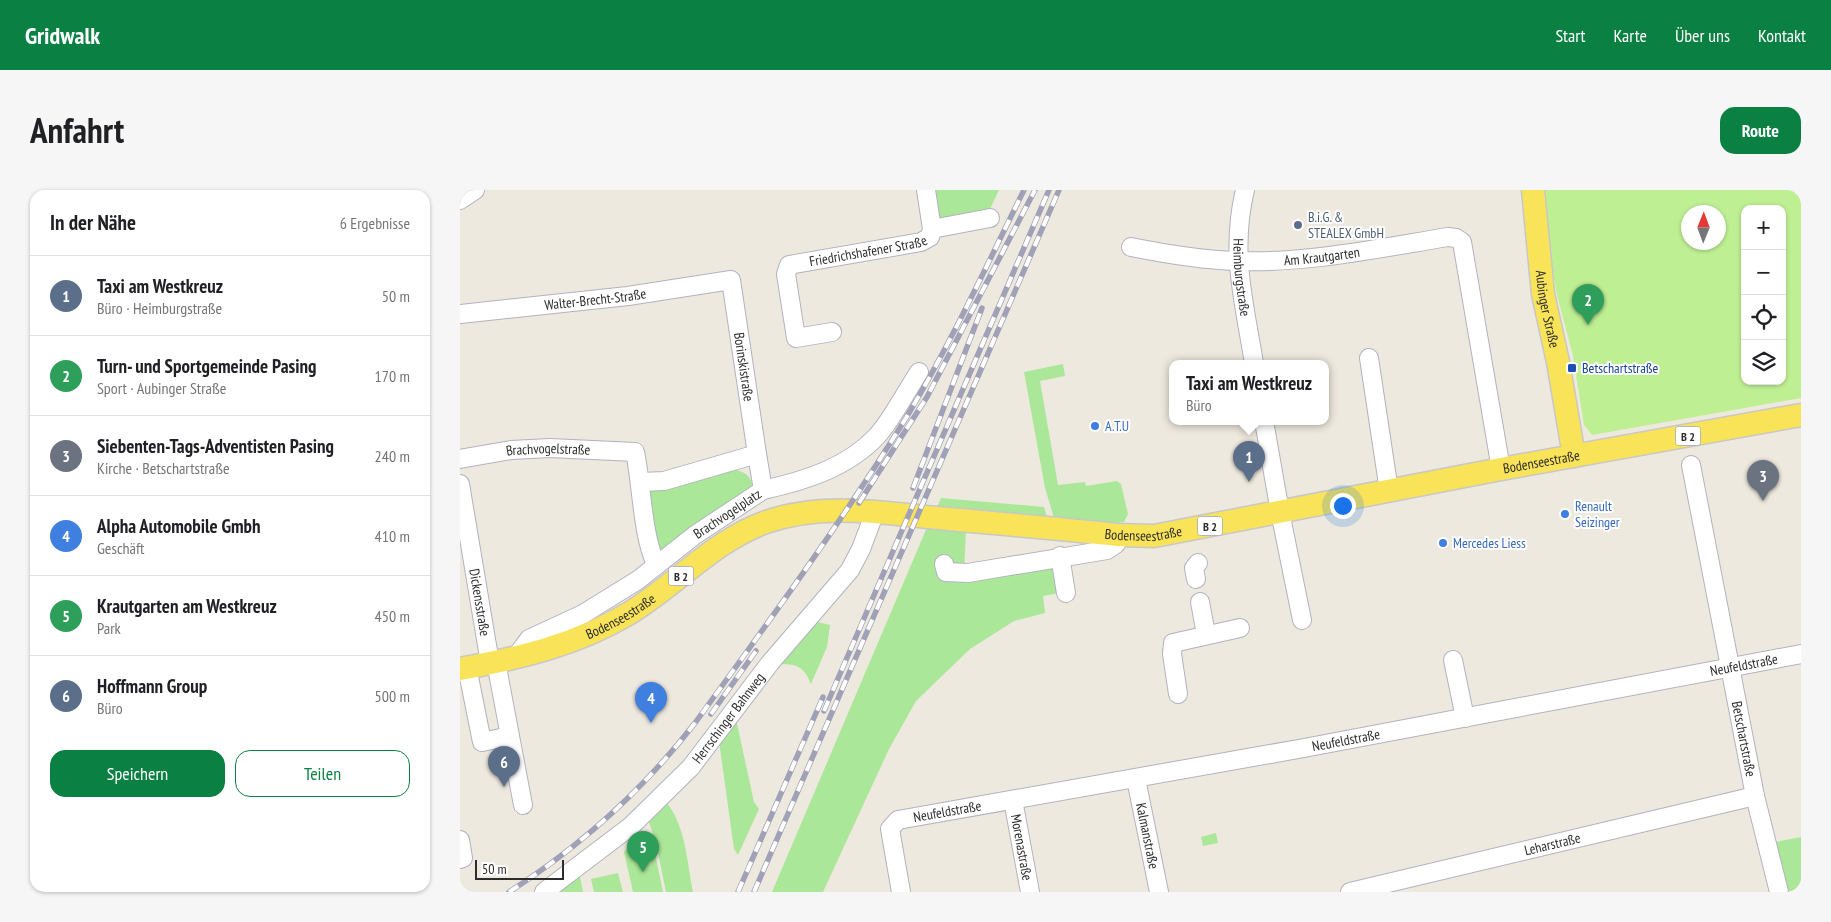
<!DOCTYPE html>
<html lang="de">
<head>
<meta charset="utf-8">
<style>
	:root { --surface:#fff; --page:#f6f6f6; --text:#202124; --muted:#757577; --line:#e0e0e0; --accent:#0b8043 }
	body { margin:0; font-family:"PT Sans Narrow",sans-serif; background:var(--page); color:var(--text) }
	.controls { position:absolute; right:15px; top:15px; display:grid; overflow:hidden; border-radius:10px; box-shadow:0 1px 4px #0004 }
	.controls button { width:45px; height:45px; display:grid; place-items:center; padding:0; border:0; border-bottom:1px solid var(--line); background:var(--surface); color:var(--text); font:25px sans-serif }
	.compass { position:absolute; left:1221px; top:15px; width:45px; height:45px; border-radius:50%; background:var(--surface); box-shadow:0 1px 4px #0004; rotate:1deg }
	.scale { position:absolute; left:15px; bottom:12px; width:89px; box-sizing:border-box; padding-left:5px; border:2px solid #2c2c2c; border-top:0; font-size:14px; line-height:18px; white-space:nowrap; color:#2c2c2c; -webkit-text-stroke:4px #fff; paint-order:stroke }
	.you { position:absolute; left:882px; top:315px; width:18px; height:18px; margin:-12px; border:4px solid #fff; border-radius:50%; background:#1a73e8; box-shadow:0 0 0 8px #1a73e833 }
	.badge { display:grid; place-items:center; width:32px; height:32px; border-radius:50%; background:var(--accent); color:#fff; font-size:16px; font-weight:700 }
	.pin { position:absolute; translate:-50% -41px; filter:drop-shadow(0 1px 2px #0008) }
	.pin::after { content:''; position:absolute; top:26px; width:18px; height:15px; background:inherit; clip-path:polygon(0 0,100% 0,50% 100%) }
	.popup { position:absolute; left:709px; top:170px; width:160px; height:65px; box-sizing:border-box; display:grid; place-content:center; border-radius:10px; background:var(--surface); filter:drop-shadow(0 1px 4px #0005); font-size:16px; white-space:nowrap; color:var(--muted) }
	.popup b { font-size:19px; color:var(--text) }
	.popup::after { content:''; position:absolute; left:50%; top:100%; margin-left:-10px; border:10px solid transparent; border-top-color:var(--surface) }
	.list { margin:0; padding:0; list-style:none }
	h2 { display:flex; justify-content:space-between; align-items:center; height:65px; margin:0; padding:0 20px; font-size:21px }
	h2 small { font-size:16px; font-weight:400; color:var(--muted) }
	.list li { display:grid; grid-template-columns:32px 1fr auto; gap:15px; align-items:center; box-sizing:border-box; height:80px; padding:0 20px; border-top:1px solid var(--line) }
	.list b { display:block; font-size:19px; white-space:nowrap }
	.list p { margin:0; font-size:16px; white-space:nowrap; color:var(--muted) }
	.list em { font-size:16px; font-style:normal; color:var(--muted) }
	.actions { display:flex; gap:10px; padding:15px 20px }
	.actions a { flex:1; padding:11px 0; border:1px solid var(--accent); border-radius:15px; text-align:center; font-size:18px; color:var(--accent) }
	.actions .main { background:var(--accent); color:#fff }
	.icon { flex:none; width:28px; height:28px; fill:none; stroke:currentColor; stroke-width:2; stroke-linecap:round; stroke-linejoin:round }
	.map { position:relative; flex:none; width:1341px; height:702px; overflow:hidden; border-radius:15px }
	header { display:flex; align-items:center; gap:30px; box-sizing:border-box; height:70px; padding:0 25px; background:var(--accent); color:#fff }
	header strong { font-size:24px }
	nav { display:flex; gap:28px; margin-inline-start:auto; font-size:18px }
	.intro { display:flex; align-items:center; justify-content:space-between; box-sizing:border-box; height:120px; padding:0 30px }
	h1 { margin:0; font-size:35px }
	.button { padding:12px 22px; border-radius:15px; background:var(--accent); color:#fff; font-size:18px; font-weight:700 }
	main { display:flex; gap:30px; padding:0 30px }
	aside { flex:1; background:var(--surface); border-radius:15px; box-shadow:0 1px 4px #0004 }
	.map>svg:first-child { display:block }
	.green { fill:#abe798 }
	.pitch { fill:#bfef93; fill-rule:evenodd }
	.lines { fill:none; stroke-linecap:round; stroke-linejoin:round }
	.minor-casing { stroke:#b2b2c0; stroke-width:20 }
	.major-casing { stroke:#c8c8c8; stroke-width:25 }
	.minor { stroke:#fff; stroke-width:18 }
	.major { stroke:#f8e359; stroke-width:22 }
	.rail-casing { stroke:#a0a1b7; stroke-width:5.5 }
	.rail { stroke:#fff; stroke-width:4; stroke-dasharray:11; stroke-linecap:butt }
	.service-dot { fill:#5c6f8a; stroke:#fff; stroke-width:2 }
	.transit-dot { fill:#1a4fb4; stroke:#fff; stroke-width:2 }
	.shop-dot { fill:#3f7fe0; stroke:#fff; stroke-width:2 }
	.labels { text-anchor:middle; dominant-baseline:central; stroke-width:4; stroke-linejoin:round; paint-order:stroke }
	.shield { fill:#fff; stroke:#6b6b6b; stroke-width:1 }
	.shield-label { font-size:12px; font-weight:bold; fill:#2c2c2c }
	.service-label { font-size:14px; fill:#4e5e75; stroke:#fff; text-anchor:start }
	.street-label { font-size:14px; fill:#2c2c2c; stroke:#fff }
	.transit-label { font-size:14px; fill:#164399; stroke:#fff; text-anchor:start }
	.shop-label { font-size:14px; fill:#366cbe; stroke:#fff; text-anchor:start }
</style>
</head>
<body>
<header>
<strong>Gridwalk</strong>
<nav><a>Start</a><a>Karte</a><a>Über uns</a><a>Kontakt</a></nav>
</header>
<div class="intro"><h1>Anfahrt</h1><a class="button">Route</a></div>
<main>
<aside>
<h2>In der Nähe<small>6 Ergebnisse</small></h2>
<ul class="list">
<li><span class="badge" style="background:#5c6f8a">1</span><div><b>Taxi am Westkreuz</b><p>Büro · Heimburgstraße</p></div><em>50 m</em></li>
<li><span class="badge" style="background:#2e9e5b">2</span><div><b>Turn- und Sportgemeinde Pasing</b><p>Sport · Aubinger Straße</p></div><em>170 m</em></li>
<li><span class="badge" style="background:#6b7280">3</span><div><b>Siebenten-Tags-Adventisten Pasing</b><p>Kirche · Betschartstraße</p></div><em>240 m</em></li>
<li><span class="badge" style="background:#3f7fe0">4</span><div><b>Alpha Automobile Gmbh</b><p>Geschäft</p></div><em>410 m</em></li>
<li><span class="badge" style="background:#2e9e5b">5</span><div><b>Krautgarten am Westkreuz</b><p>Park</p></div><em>450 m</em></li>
<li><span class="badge" style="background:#5c6f8a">6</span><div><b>Hoffmann Group</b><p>Büro</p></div><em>500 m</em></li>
</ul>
<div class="actions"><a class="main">Speichern</a><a>Teilen</a></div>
</aside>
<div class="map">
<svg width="1341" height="702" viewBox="0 0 1341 702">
	<rect width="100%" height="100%" fill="#eee9de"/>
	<path class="green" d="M474,0H539L528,23L479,32Z
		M603,174L605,186L580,191L598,295L625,292L626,296L657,291L661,294L668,324L664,332L656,333L594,328L585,298L564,182Z
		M273,279C285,282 291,285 293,298L204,363L197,360L186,302Z
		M481,308L584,317L587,327L476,319Z
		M468,335L506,340L504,384L597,368L604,402L583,406L585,423L554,431L510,459L456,511L429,559L363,702H312Z
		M350,430L370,435L367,457L351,494C343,474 334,473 313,475Z
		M276,529L294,612L299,619L278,665L274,659L258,544Z
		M207,613C226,637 227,673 233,702H206L196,653L187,626Z
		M756,643L758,653L743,656L741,647Z
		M1341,647V702H1327L1311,653Z
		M192,649L203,702H173L164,662L169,656Z
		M119,682L123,702H90Z
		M158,683L163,702H134L131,689Z"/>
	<path class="pitch" d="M1085,0H1341V208L1132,245L1124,235L1113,166L1096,101L1089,55ZM1285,19H1322V191H1285ZM1228,22H1258V52H1228Z"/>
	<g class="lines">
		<g class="minor-casing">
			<g id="minor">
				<path id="s1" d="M785,0C770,62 784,112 794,173"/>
				<path d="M0,10L15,0"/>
				<path d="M472,39L530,28"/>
				<path id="s2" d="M671,57C706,64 740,70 776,71C845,74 920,58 988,47L996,48L1002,52L1041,279"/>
				<path id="s3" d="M0,124L168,106L271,90L297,264"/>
				<path id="s4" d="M372,142L336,148L326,84L329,75L461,52L470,47L472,39L466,0"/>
				<path d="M909,168L929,301"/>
				<path d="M804,231L820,322L842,430"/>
				<path id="s5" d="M0,269L51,260L90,258L175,262C182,295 182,345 196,374"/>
				<path id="s6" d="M1231,275L1295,606L1319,702"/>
				<path id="s7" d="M0,294L30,473"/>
				<path d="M303,300C344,291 387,278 417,246C431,231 447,200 459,182"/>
				<path d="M600,366L606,403"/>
				<path d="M484,374L486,382L508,383L647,360L656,354L658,345"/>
				<path d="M736,389L734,378L738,373"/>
				<path d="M740,412L746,444"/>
				<path id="s8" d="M55,468L69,449L123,424L178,390L235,345L303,300L297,264L204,291L181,292"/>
				<path d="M993,470L1005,528"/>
				<path d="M36,472L63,615"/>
				<path d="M7,477L22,552L50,546"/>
				<path d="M718,504L712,464L713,453L780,438"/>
				<path id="s9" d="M676,589L699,702"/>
				<path id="s10" d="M553,610L570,702"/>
				<path d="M0,650L3,668L0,669"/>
				<path id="s11" d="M84,702L171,636L231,577L310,473L390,380L401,359L415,322"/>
				<path id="s12" d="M441,702L430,639L438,630L844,558L1341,464"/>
				<path id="s13" d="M890,702L1295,606"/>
			</g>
		</g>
		<g class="major-casing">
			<g id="major">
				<path id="s14" d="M1073,0L1083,104L1098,172L1114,266"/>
				<path id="s15" d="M0,479C59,468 116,455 168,424C215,396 253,351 306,332C366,311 428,324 489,329C546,334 602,339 658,345L694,346L1041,279L1341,225"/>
			</g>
		</g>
		<use href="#minor" class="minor"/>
		<use href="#major" class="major"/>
		<g class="rail-casing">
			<path id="rail" d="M453,298L522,118
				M399,313L467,207L575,0
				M364,521L589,0
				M251,524L296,461
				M49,702C121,656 183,600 235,533C308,433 381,333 446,228C490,155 526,77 564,0
				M278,702L363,507
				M294,702L599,0"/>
		</g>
		<use href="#rail" class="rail"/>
	</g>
	<circle class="service-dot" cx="838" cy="35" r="5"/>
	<rect class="transit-dot" x="1107" y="173" width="10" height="10" rx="2.5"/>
	<g class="shop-dot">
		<circle cx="635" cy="236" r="5"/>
		<circle cx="1105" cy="324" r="5"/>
		<circle cx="983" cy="353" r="5"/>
	</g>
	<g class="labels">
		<g class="shield">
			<rect x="1215.5" y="236.5" width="25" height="19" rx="4"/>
			<rect x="737.5" y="326.5" width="25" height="19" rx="4"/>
			<rect x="208.5" y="376.5" width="25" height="19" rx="4"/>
		</g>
		<g class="shield-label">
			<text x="1228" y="246">B 2</text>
			<text x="750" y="336">B 2</text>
			<text x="221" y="386">B 2</text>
		</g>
		<g class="service-label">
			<text x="848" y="27">B.i.G. &amp;<tspan x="848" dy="16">STEALEX GmbH</tspan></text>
		</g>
		<g class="street-label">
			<text stroke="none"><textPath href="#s4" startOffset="191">Friedrichshafener Straße</textPath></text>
			<text stroke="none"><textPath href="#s2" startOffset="192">Am Krautgarten</textPath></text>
			<text stroke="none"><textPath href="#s1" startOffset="88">Heimburgstraße</textPath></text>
			<text stroke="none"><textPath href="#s3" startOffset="136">Walter-Brecht-Straße</textPath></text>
			<text stroke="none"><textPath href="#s14" startOffset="120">Aubinger Straße</textPath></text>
			<text stroke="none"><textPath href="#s3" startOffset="361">Borinskistraße</textPath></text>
			<text stroke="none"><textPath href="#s5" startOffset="89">Brachvogelstraße</textPath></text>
			<text stroke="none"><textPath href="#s15" startOffset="1129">Bodenseestraße</textPath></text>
			<text stroke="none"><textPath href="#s8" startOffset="259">Brachvogelplatz</textPath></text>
			<text stroke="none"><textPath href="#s15" startOffset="724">Bodenseestraße</textPath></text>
			<text stroke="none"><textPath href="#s7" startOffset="120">Dickensstraße</textPath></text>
			<text stroke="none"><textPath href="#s15" startOffset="170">Bodenseestraße</textPath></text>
			<text stroke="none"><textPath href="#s12" startOffset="936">Neufeldstraße</textPath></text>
			<text stroke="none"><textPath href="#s11" startOffset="255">Herrschinger Bahnweg</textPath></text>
			<text stroke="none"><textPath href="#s6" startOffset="279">Betschartstraße</textPath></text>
			<text stroke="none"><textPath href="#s12" startOffset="531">Neufeldstraße</textPath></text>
			<text stroke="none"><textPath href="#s12" startOffset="126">Neufeldstraße</textPath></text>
			<text stroke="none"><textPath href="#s9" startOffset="58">Kalmanstraße</textPath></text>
			<text stroke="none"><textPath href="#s13" startOffset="208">Leharstraße</textPath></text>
			<text stroke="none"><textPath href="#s10" startOffset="48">Morenastraße</textPath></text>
		</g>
		<g class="transit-label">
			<text x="1122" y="178">Betschartstraße</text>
		</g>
		<g class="shop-label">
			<text x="645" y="236">A.T.U</text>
			<text x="1115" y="316">Renault<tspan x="1115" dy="16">Seizinger</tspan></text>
			<text x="993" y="353">Mercedes Liess</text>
		</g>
	</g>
</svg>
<div class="controls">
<button>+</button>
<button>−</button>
<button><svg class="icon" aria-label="locate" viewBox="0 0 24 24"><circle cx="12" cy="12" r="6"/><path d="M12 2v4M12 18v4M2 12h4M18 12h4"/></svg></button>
<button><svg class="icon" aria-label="layers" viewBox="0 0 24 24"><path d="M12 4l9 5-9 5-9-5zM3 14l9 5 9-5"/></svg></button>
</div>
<svg class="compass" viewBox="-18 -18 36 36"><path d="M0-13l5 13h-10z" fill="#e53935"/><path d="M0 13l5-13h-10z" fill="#757577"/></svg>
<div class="scale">50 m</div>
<div class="you"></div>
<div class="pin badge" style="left:789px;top:292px;background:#5c6f8a">1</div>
<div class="popup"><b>Taxi am Westkreuz</b>Büro</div>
<div class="pin badge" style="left:1128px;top:135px;background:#2e9e5b">2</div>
<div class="pin badge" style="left:1303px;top:311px;background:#6b7280">3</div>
<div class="pin badge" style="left:191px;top:533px;background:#3f7fe0">4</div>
<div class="pin badge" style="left:183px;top:682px;background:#2e9e5b">5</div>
<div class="pin badge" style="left:44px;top:597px;background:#5c6f8a">6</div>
</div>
</main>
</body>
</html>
